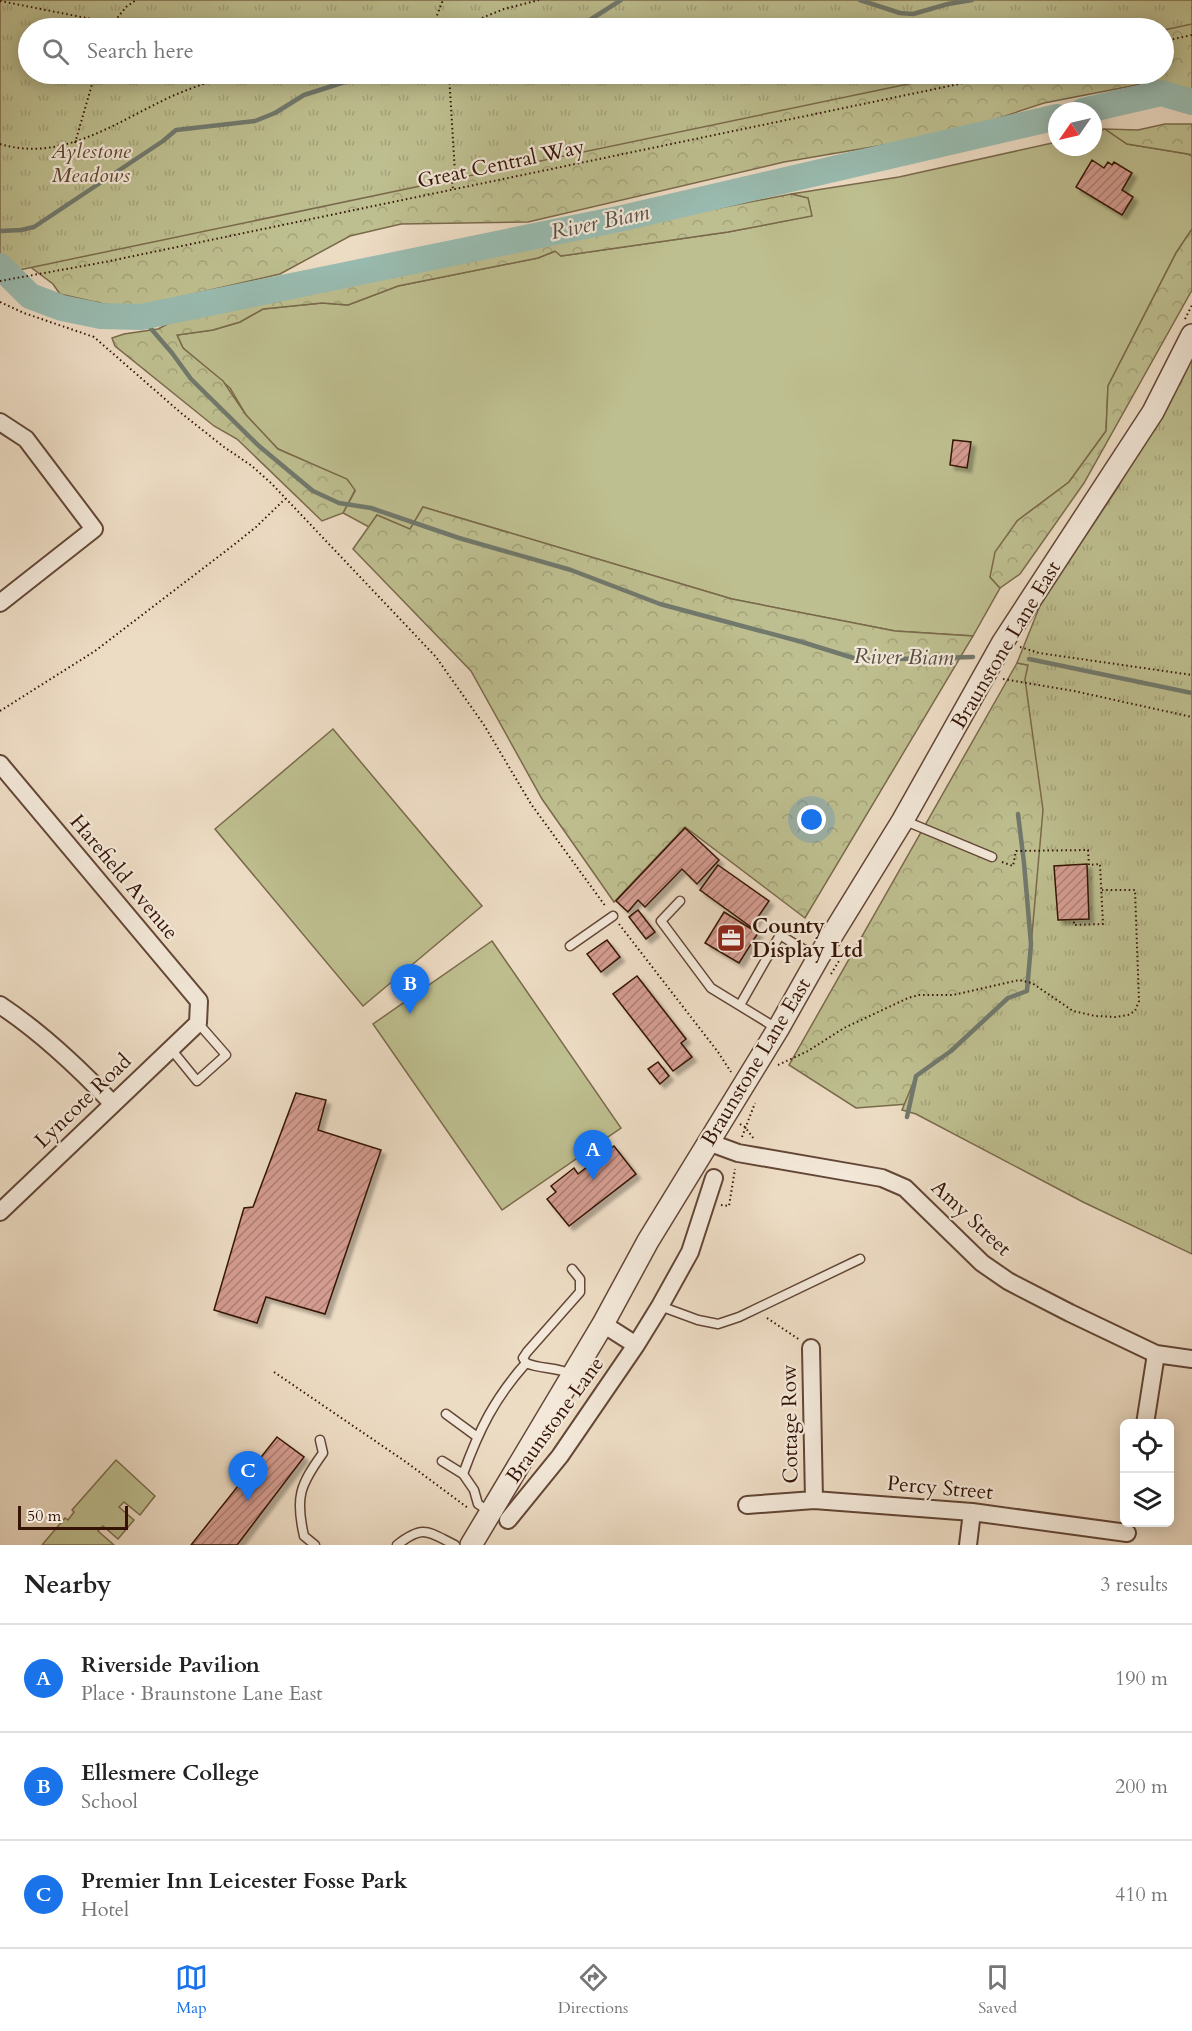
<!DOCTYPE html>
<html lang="en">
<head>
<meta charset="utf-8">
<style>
	:root { --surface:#fff; --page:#f6f6f6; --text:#222; --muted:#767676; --line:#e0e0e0; --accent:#1a73e8 }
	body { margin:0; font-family:Cardo,serif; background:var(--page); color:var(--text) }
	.controls { position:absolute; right:18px; bottom:18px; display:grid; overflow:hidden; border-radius:9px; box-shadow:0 3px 15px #0003 }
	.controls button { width:54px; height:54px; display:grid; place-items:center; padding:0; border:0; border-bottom:2px solid var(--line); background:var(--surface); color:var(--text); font:30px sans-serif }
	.compass { position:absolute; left:1048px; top:102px; width:54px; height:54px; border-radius:50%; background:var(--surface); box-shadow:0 3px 15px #0003; rotate:236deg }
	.scale { position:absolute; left:18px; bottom:15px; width:110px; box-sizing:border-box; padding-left:6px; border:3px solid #351406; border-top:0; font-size:16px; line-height:21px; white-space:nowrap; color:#351406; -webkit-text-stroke:4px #f3e8d9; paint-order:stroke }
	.you { position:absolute; left:812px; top:820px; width:21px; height:21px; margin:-15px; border:4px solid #fff; border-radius:50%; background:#1a73e8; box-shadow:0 0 0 9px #1a73e833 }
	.badge { display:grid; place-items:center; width:39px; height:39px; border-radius:50%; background:var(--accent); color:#fff; font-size:20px; font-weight:700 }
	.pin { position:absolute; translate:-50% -50px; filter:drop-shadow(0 2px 3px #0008) }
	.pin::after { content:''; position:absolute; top:32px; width:21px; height:18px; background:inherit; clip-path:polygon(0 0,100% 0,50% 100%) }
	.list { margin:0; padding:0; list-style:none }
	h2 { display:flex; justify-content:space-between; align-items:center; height:78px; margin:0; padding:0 24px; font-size:26px }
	h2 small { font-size:20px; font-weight:400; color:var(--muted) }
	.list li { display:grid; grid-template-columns:39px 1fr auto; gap:18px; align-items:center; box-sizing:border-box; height:108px; padding:0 24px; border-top:2px solid var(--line) }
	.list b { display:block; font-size:22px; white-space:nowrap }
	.list p { margin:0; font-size:20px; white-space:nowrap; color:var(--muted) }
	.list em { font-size:20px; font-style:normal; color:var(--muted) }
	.icon { flex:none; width:33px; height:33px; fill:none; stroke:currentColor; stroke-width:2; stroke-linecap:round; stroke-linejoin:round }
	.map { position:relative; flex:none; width:1192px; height:1545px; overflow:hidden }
	.search { position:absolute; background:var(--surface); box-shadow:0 3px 15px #0003; left:18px; right:18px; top:18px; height:66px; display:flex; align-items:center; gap:15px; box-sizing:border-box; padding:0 21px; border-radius:33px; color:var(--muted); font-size:22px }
	.sheet { height:402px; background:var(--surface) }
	nav { display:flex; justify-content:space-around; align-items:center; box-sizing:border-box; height:84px; border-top:2px solid var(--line); background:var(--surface); font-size:16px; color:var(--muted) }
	nav a { display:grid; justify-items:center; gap:3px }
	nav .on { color:var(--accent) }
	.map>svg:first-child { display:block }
	.green { fill:#bebf90; stroke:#7a6a4b; stroke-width:1.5 }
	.forest { fill:url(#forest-crowns); stroke:#7a6a4b; stroke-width:1.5 }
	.park { fill:url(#park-tufts); stroke:#7a6a4b; stroke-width:1.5 }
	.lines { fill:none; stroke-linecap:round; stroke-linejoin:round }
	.stream { stroke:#71796d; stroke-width:4.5 }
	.river { stroke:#99bcb1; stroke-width:26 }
	.building { fill:url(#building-hatch); stroke:#351406; stroke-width:1.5; filter:url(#shadow) }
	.service-casing { stroke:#634636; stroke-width:11 }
	.minor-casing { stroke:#634636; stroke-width:20 }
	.tertiary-casing { stroke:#634636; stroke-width:24 }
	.path { stroke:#351406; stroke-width:2; stroke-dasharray:1.5 3; stroke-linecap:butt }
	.service { stroke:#f3e8d9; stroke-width:8 }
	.minor { stroke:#f3e8d9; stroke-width:16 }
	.tertiary { stroke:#f3e8d9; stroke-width:21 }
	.labels { text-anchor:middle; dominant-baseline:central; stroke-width:4.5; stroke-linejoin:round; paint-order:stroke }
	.park-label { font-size:21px; font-style:italic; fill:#5e472f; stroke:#f3e8d9 }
	.street-label { font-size:21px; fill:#351406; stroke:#f3e8d9 }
	.poi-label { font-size:21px; font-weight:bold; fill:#351406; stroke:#f3e8d9; text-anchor:start }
	.water-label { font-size:22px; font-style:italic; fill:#584f42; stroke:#f3e8d9 }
</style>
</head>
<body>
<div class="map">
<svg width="1192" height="1545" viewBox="0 0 1192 1545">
	<defs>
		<pattern id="forest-crowns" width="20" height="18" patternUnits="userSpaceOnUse" patternTransform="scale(1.5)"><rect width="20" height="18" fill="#bebf90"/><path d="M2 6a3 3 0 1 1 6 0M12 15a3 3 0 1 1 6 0" fill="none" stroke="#a4a37b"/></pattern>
		<pattern id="park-tufts" width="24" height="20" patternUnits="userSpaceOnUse" patternTransform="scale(1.5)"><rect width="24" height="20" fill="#bebf90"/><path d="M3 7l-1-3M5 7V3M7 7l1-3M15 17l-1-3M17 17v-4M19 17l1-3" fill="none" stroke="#a4a37b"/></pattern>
		<pattern id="building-hatch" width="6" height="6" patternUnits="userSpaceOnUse" patternTransform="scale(1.5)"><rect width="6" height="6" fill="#d49c90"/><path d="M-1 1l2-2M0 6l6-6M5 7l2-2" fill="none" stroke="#ad7e74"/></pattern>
		<filter id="shadow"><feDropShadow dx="4.5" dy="4.5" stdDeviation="1.5" flood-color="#0004"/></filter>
	</defs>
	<rect width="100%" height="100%" fill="#eddcc4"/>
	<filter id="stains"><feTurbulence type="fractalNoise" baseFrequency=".00333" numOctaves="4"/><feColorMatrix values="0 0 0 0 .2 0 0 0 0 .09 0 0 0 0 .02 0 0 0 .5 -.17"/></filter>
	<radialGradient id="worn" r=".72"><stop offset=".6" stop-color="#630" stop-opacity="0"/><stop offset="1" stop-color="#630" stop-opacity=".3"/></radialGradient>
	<path class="green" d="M1105,129L1127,144L1188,154L1192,156V229L1176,253L1108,386L1106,431L1069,482L1017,521L990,577L1000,588L973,636L895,631L732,599L423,507L410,530L377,515L369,527L343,513L355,491L347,480L278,449L246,415L230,388L183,348L177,335L213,330L240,322L263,309L322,303L348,305L398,286L538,258L556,251L561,256L728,232L811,216L808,198L791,194L899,177L1057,142V147H1093V132Z
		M333,729L482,906L363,1006L215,829Z
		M492,941L621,1128L502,1210L373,1024Z
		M116,1460L155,1496L140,1515L124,1502L119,1507L134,1520L118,1539L103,1526L98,1531L114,1545H42L65,1518L68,1520L74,1512L72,1510Z"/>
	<path class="forest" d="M1192,6V96L1147,83L1044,103L954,133L784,162L528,222L401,224L350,236L280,274L132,308L108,305L60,294L53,284L29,266L912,74H1164V28Z
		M1165,124H1192V156L1188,154L1127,144L1105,129L1138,130Z
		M791,194L808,198L812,216L728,232L561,256L555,251L538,258L398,286L348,305L322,303L263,309L240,322L213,330L177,335L183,348L223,381L246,415L278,449L347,479L355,490L343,513L322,521L237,439L214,426L115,346L112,338L124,334L158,329L189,313L207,308L481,252L526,250L599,230L643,223Z
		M1192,229V290L1084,483L1020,574L1000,588L990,577L995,552L1017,521L1069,482L1106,431L1108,386L1176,253Z
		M423,507L732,599L895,631L973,636L805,918L685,827L614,902L542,799L471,671L353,549L377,515L410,529Z
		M1017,663L1055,670L1059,1017L947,1101L856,1108L789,1065Z"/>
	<path class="park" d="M0,0H1192V24L1164,30L28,28V74H956L0,274Z
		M1192,351V1254L1083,1202L916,1114L902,1110L916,1076L951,1051L1008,998L1027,991L1043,810L1025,679L1028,665L1017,663L1041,603L1118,487Z"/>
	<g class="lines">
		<path class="stream" d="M860,0L900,13L913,14L948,4L972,0
			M547,28L585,23L621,0
			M0,231L21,230L34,227L163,141L176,130L255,121L275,113L304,95L370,74
			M141,317L172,353L191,379L259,446L313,491L339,503L371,508L459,538L571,570L660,604L802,642L860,660L973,657
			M1029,659L1192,693
			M907,1117L916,1076L951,1051L1008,998L1027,991L1031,944L1024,863L1018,814"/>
		<path class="river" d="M1083,111L1161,93L1192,102
			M0,266L30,296L62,308L101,316L141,317L623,218L1057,117"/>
	</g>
	<path class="building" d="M1092,160L1104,168L1108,162L1112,165L1114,162L1132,173L1122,190L1133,197L1122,215L1076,187Z
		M953,440L971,442L967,468L950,465Z
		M685,828L719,860L697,884L682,869L645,907L638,900L628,912L616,901Z
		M1087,864L1089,919L1058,920L1054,866Z
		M718,865L769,901L751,927L700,890Z
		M638,910L655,932L646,939L629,917Z
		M724,912L758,933L739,963L705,943Z
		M607,940L620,957L601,972L587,954Z
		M637,976L686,1039L681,1043L692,1057L673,1071L613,994Z
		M658,1062L669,1076L660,1084L648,1069Z
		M296,1093L326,1100L318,1130L381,1150L325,1314L266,1297L257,1323L214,1310L244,1208L253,1207Z
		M614,1146L636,1174L569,1226L547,1199L556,1192L551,1186L574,1168L578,1174Z
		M277,1437L304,1457L237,1545H191Z"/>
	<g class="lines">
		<g class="service-casing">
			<path id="service" d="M903,820L992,857
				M680,901L661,921L711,988L778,1029
				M570,946L613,916
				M740,1005L780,935L816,957
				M171,1049L197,1081L226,1055L198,1023
				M660,1306L698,1320L718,1324L739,1317L860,1259
				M526,1363L523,1358L527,1352L580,1292V1279L572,1269
				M526,1363C542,1370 557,1366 572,1375
				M446,1414L476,1436
				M442,1461L463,1474L474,1490L478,1504L490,1512
				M463,1474C479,1430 494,1399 526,1363
				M315,1545L304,1536C295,1497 300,1485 323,1453L320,1440
				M397,1545C424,1524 428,1532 455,1545"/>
		</g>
		<g class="minor-casing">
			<path id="minor" d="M0,422L26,439L94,529L0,603
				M0,764L199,1001L198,1023L0,1212
				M0,1005C42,1033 78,1067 112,1103
				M708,1142L738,1153L882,1178L905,1188L982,1263L1008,1281L1070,1313L1156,1354L1192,1359
				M603,1324L636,1345
				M811,1348L814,1500
				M1145,1424L1156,1354
				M747,1505L814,1500L972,1512L1127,1533
				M508,1520L560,1456L636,1345L660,1306L690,1252L714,1178
				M968,1545L972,1512"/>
		</g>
		<g class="tertiary-casing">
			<path id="tertiary" d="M471,1545L603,1324L648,1241L778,1029L818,958L903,820L1003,642L1153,412L1192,335"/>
		</g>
		<path class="path" d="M0,1L112,23
			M109,28L126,7L136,0
			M400,28L413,26L419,28
			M432,28L443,0
			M457,28L504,9L539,0
			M1164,41L1192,35
			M449,74L455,173H451L453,189
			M75,143L95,74
			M0,144C60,162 112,125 164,100C186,89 210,82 233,74
			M0,281L105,262L1007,74
			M0,302L24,313L94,337L181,413L224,447L252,466L272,484L436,657L484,725L531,804L606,907
			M1185,319L1192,305
			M1020,647L1039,653L1192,675
			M1003,679L1074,691L1192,717
			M0,711L95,651L231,547L256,527L285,499
			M1002,862L1013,866L1016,851L1088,850L1089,865L1100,864L1103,924L1074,925V919
			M619,924L718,1052L731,1072
			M831,974L839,961
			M778,1065L808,1051L844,1028L908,998L919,995H953L1019,980L1032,983L1073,1011L1095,1016L1115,1017L1128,1015L1135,1011L1139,1001L1135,890H1102
			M740,1124L745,1127L754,1139
			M742,1137L755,1103
			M721,1205L729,1206L735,1169
			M767,1318L800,1340
			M274,1372L406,1462L468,1508"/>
		<use href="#service" class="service"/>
		<use href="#minor" class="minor"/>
		<use href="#tertiary" class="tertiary"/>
	</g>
	<defs>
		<g id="office-square" transform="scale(1.5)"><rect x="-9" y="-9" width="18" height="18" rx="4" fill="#8f2418" stroke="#f3e8d9"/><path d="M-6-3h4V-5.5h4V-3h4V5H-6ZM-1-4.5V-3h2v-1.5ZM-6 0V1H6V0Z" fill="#fff"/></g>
	</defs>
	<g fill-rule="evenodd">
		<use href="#office-square" x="731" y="938"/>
	</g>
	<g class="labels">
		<g class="park-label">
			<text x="91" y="151">Aylestone<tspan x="91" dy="24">Meadows</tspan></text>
		</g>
		<g class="street-label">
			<text transform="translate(501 164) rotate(-12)">Great Central Way</text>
			<text transform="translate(1006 645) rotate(-59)">Braunstone Lane East</text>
			<text transform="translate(124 877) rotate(50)">Harefield Avenue</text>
			<text transform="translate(756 1062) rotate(-59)">Braunstone Lane East</text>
			<text transform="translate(83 1101) rotate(-44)">Lyncote Road</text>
			<text transform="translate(971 1218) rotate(43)">Amy Street</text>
			<text transform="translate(555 1420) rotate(-54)">Braunstone Lane</text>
			<text transform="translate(790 1424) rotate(-91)">Cottage Row</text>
			<text transform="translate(940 1488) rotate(5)">Percy Street</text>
		</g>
		<g class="poi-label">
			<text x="752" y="926">County<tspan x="752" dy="24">Display Ltd</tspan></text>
		</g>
		<g class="water-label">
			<text transform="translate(600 222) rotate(-12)">River Biam</text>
			<text transform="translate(904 657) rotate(1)">River Biam</text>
		</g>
	</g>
	<rect width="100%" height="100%" filter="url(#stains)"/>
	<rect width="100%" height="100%" fill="url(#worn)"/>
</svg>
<div class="controls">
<button><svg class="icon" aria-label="locate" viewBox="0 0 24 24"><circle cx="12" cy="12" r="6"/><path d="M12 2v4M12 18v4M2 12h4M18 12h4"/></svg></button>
<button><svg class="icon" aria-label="layers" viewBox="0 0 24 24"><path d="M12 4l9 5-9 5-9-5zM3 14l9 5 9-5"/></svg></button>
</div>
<svg class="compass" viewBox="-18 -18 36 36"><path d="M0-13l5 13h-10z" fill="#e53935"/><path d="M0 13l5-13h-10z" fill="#767676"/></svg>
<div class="scale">50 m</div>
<div class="you"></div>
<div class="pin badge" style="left:593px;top:1180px">A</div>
<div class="pin badge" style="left:410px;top:1014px">B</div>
<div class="pin badge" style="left:248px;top:1501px">C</div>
<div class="search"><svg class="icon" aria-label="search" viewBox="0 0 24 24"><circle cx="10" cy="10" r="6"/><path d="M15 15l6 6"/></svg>Search here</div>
</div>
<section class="sheet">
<h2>Nearby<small>3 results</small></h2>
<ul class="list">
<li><span class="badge">A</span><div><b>Riverside Pavilion</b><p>Place · Braunstone Lane East</p></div><em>190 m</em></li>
<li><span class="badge">B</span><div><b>Ellesmere College</b><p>School</p></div><em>200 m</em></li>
<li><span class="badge">C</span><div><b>Premier Inn Leicester Fosse Park</b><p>Hotel</p></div><em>410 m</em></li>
</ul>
</section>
<nav>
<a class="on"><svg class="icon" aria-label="map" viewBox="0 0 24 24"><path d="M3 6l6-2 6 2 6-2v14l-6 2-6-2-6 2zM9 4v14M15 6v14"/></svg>Map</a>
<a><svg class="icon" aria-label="directions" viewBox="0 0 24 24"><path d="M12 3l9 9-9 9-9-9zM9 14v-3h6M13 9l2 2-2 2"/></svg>Directions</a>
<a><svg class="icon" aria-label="saved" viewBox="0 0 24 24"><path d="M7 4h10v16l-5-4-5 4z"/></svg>Saved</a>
</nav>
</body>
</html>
